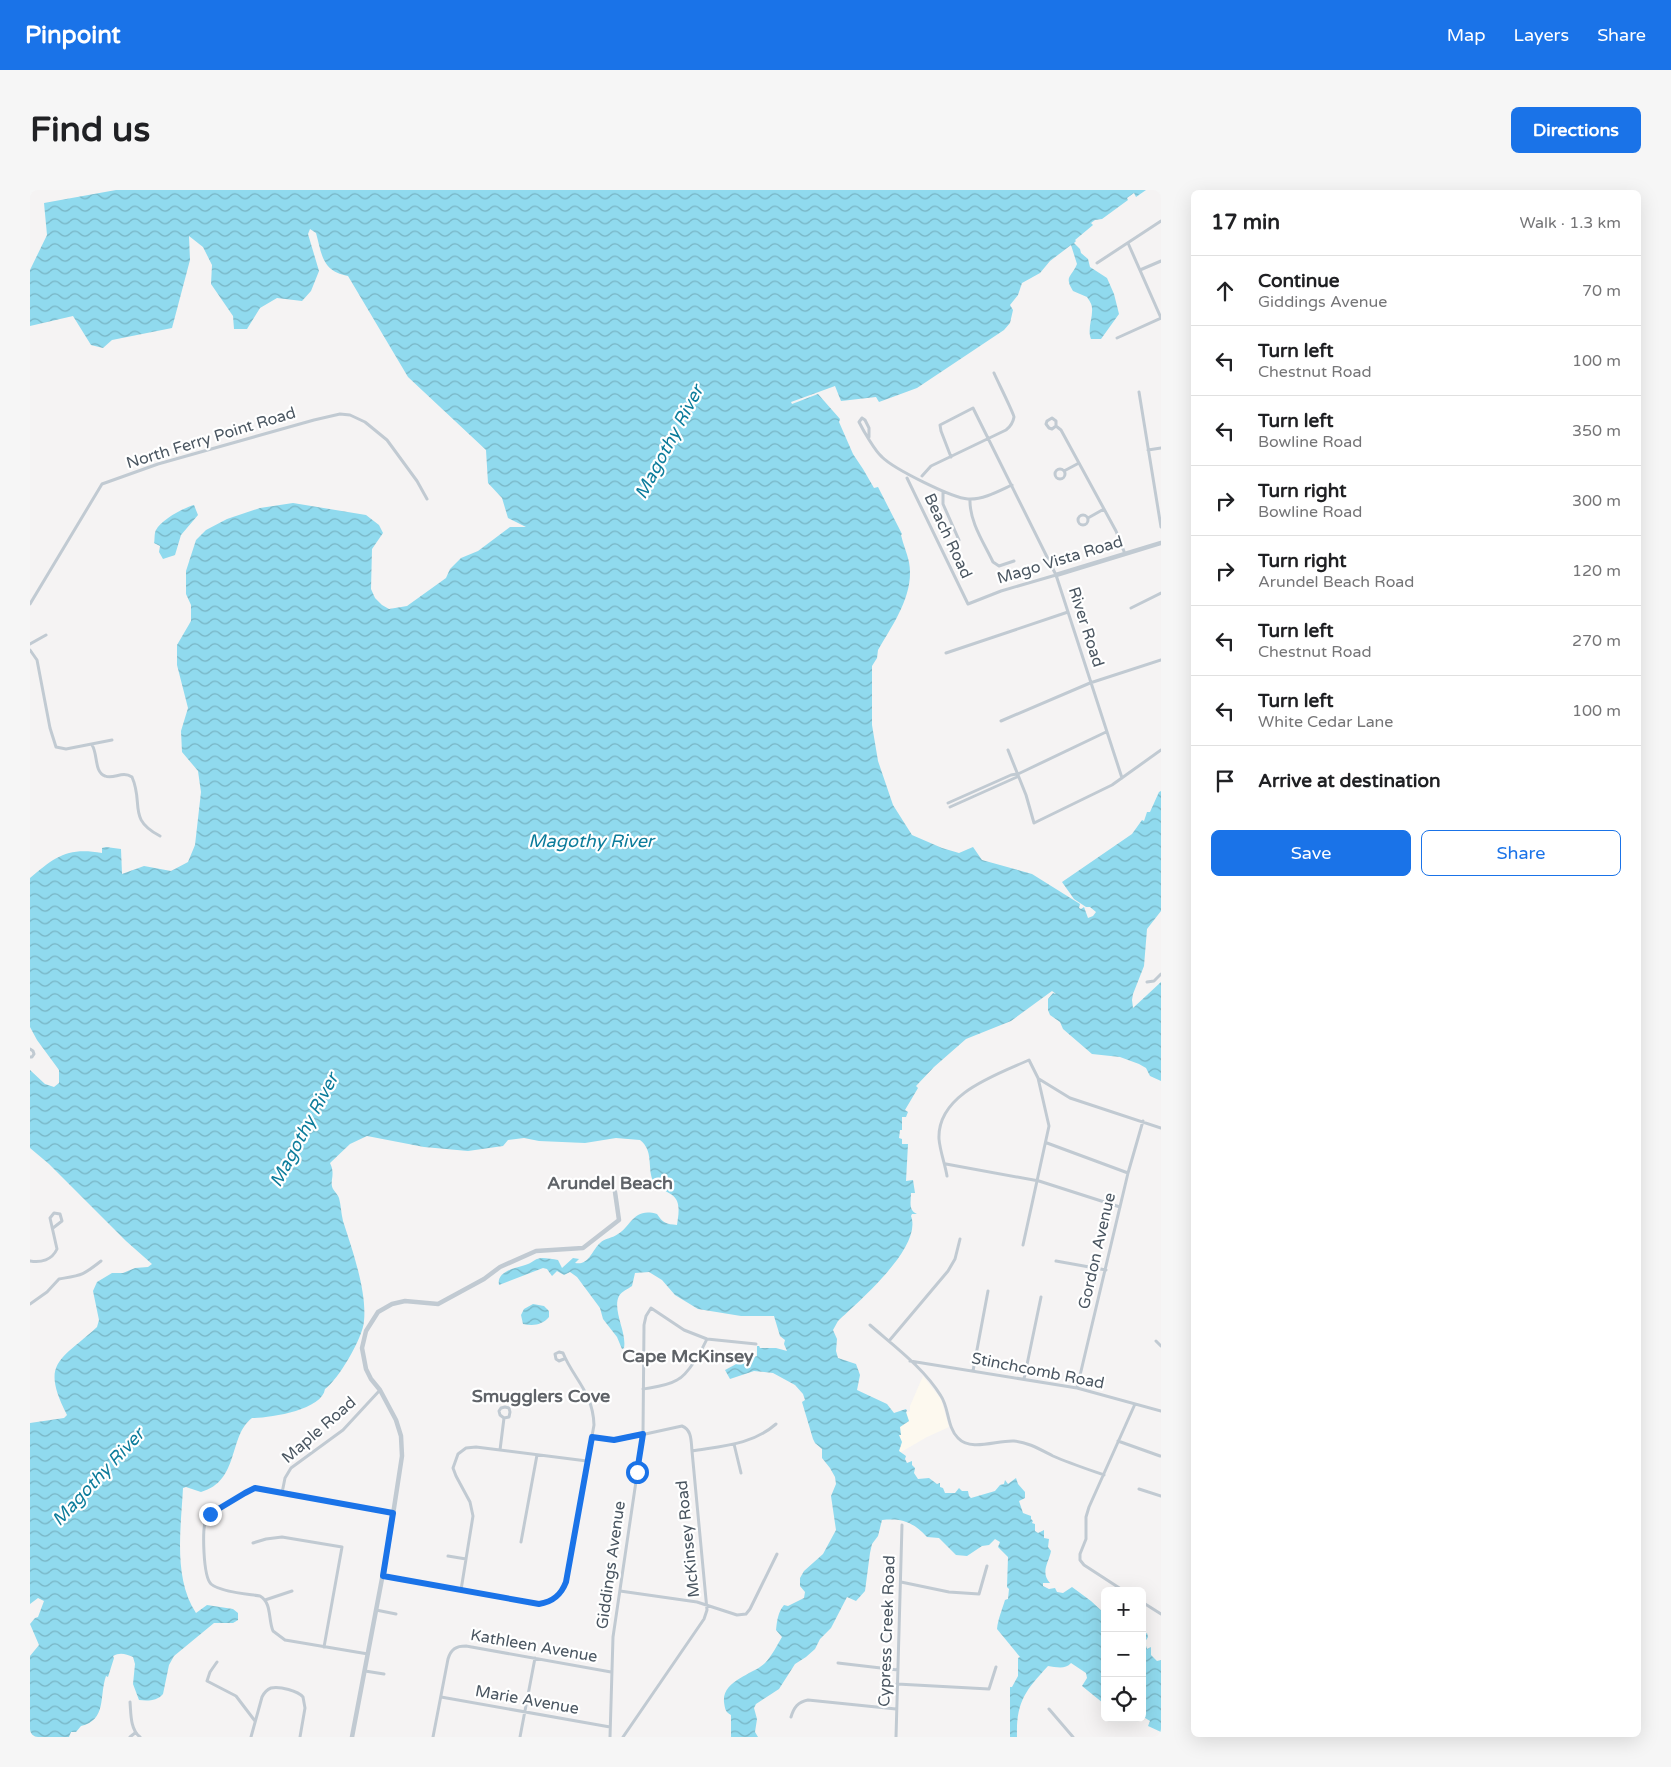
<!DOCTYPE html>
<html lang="en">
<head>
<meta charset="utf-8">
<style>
	:root { --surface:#fff; --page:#f6f6f6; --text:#202124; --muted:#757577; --line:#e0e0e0; --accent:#1a73e8 }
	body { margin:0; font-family:"Varela Round",sans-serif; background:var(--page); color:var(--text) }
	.controls { position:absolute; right:15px; bottom:15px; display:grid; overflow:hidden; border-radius:8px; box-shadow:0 5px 20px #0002 }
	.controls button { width:45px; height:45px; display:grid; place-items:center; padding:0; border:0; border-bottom:1px solid var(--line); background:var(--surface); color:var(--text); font:25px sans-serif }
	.stop { position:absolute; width:15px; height:15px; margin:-11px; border:4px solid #1a73e8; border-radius:50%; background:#fff }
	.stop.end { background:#1a73e8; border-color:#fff; box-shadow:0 1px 5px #0008 }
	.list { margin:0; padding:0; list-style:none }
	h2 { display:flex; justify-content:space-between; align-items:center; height:65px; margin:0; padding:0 20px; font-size:21px }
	h2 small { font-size:16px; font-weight:400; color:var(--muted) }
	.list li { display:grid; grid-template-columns:32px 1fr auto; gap:15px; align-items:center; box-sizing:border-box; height:70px; padding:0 20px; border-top:1px solid var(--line) }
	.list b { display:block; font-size:19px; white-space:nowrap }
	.list p { margin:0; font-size:16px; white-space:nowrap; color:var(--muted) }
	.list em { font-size:16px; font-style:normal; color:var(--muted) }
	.actions { display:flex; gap:10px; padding:15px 20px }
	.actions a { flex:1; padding:11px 0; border:1px solid var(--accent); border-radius:8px; text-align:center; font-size:18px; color:var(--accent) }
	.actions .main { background:var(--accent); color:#fff }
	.icon { flex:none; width:28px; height:28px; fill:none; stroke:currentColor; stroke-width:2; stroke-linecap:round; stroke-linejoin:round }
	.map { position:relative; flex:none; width:1131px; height:1547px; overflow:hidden; border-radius:8px }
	header { display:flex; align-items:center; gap:30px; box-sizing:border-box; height:70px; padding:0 25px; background:var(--accent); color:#fff }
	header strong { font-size:24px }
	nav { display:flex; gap:28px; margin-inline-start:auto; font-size:18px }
	.intro { display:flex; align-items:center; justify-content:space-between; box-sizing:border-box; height:120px; padding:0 30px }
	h1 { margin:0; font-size:35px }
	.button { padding:12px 22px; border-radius:8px; background:var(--accent); color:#fff; font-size:18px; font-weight:700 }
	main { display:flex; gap:30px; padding:0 30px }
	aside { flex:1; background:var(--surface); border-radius:8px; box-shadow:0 5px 20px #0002 }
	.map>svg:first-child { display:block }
	.commercial { fill:#fdf9ef }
	.water { fill:url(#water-waves) }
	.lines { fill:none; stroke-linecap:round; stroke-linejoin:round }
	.minor { stroke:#c1cad2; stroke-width:3 }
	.tertiary { stroke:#c1cad2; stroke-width:4.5 }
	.route { stroke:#1a73e8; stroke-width:6 }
	.labels { text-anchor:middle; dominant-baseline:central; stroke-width:4.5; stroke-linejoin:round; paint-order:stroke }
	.street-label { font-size:16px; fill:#4a5661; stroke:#fff }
	.water-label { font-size:18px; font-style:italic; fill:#0c7c9b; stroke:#fff }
	.neighbourhood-label { font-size:18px; font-weight:bold; fill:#5f6368; stroke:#fff }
</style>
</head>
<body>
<header>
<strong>Pinpoint</strong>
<nav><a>Map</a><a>Layers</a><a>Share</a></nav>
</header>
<div class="intro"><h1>Find us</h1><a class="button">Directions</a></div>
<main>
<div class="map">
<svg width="1131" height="1547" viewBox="0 0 1131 1547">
	<defs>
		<pattern id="water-waves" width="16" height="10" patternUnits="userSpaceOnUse" patternTransform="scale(1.25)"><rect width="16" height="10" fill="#90daee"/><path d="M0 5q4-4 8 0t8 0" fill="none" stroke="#78b4c4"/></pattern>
	</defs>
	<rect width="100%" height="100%" fill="#f5f3f3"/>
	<path class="commercial" d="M893,1186L911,1209L919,1237L897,1247L859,1269L830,1245L880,1221V1216Z"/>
	<path class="water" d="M86,0H1116L1106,7L1104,3L1097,8L1098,10L1072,29L1065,30L1061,33L1063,35L1045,50L1046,51L1044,53L1050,59L1051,63L1058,69L1060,77L1077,88L1084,104L1089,124L1071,149H1061C1057,138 1063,129 1062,118C1062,114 1059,110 1057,107L1043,101C1034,86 1041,88 1047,74L1041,55L1020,71L1010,83L992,93L988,105L980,115L983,120L980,133L974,140L887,198L849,212L846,207L811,211L805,196L761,212L762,214L788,204L810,229L809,232L823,264L833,279L844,298L848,297L872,344L871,345C873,354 877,363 879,372C885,404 863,434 848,460L847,468L842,476V535L848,571L863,615L882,645L912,658L929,663L943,657L952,670L1002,684L1050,714L1049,718L1051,719L1054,717L1058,728L1063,726L1066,722L1060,717H1056L1044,709L1032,692L1102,644L1112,630L1114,631L1117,622H1120L1129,602L1131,601V721L1117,739L1114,776L1103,804L1102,810L1103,818L1131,792V891L1120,886L1116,878L1109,874L1090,867L1062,864L1033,839L1030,832L1020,825L1018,820V809L1023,803L1026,804L1022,801L981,831L936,849L904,877L886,896L888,898L875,920L878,922L876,927H872V940H870L869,948L872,949V954H878L876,991L883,990L885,1003H881C881,1011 878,1020 887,1024H882L881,1026C893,1057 828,1112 808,1131L803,1140L807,1149L806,1161L808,1168L826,1174L830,1185L827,1200L857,1214L864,1223L876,1219L877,1221L876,1222L879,1231L870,1237L871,1245H869L872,1252L869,1261L876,1266L875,1269L877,1273L882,1271V1275L885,1278L884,1283L888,1289L899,1288L907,1294L910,1293V1297L913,1298L915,1303H925L929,1298L932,1301H938L939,1306L941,1308L965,1301L970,1295L974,1294L975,1290L978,1294L986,1288L988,1294L995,1302V1308L989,1311L993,1323L1001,1326V1329L1003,1331L1002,1333L1005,1334V1341L1008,1343L1014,1340V1348L1019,1349L1018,1357L1021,1361C1019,1372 1010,1382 1020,1393H1013V1396L1019,1399L1025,1398L1027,1402L1033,1403L1042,1397L1061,1411L1075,1424V1511L1073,1513L1052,1496L1057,1488L1056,1483L1041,1473C1035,1480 1026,1477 1018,1476C995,1501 986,1512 987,1547H980V1497H982L988,1486V1468L990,1467L967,1439C968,1429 972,1420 975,1410L978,1409L979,1399L977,1397L978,1367L968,1357L970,1352L965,1349L959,1355L952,1356L937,1366L926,1365L909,1348L897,1347C883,1332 872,1328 852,1330L848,1346L842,1354L840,1363L835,1401L826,1411L817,1407L801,1438L790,1449L785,1459L776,1467L765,1474L749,1499L726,1514L724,1518L727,1529L725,1542L728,1547H701V1525C695,1522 695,1518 694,1512C692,1490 724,1484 735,1473C742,1466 747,1455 752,1447L746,1440C747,1431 748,1422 754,1415L758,1416L774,1408L775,1402L770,1396V1388L774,1381L793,1364L806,1340L801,1306L806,1294L805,1287L800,1278L792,1268V1259L785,1253L783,1249L772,1212L775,1210L773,1204L765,1195L743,1183L724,1181L700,1189L695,1180L710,1172L727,1166V1156H729L730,1158H746L757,1161L754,1154L755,1150L750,1146L744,1126H711L668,1119L645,1105L632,1090L619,1082L605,1083L602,1096C598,1099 592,1101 589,1106C582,1120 597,1142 594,1158L592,1159L587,1147L573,1129L570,1118L547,1087L540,1082L534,1085L527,1081L522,1086L517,1079L513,1078L469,1095C466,1080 488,1078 498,1074C503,1072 506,1068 512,1068C517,1068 523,1069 528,1070L532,1078L543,1068L549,1069L545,1073C559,1076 562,1060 570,1053C575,1048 583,1048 588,1044C601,1037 603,1017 627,1024C633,1033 636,1034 647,1035C648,1027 650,1019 647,1011C643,1001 628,1001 623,991C617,977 624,961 610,950L586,948L555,953L509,951L494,948L478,950L473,956L438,961L394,957L337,946L320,954L300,973C306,985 299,991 303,999C305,1002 308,1005 309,1008C311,1015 311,1023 313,1031C322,1059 337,1101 334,1131C333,1148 308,1190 295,1199C292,1220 240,1228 222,1228C198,1246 210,1291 171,1302L156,1297L153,1298C151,1338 143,1388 166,1423L177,1415L203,1419L208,1423V1430L203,1433H184L144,1466L139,1475L133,1504C127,1511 118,1511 109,1510L103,1494L105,1474L103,1467C96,1464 90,1462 83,1466L84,1468L78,1487L76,1486C69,1506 77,1530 51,1536L46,1542H41L39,1547H0V1466L9,1455L0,1434L5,1428L8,1427L14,1411L8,1408L0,1414V1233L34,1228L37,1225C10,1172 30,1171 67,1137L69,1130L63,1101L67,1092L82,1083H93L105,1078L118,1077L122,1074L96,1051L19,974L0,958V880L15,894L24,897L29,893V880L7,850L0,837V688C25,667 37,657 72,663V658L76,657L91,659L92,684L114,676L141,681L158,672L165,655L171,602L168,581L152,562L151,541L158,518L147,475V455L161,431V415L156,404V381L166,350L176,340L197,329L230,318L263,313L336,325L349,335L353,343L342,359L341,399L345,408L352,415L359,419L377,416L416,388L420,379L431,368L448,361L480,337H496L478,328L472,308L458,293L456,260L378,187L318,86C292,81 292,65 286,43L280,39L278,44L289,81L281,101L272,111L247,108L230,118L217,139H204L203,126L181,94L182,75L173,57L159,46L160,70L142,138L82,150L73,158L61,155L43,126L0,136V80L17,45L14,13Z
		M164,315L168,325L151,345L145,365L133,369L129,362L130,356L124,353C125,350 124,343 126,340C131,330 153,318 164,315Z
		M503,1114L514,1116L519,1121V1127C512,1135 504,1136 493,1134L491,1125L494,1119Z
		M1117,1443L1118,1447L1115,1452L1117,1459L1121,1457V1465L1127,1471L1131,1470V1542L1118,1536L1120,1531L1112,1526V1446Z"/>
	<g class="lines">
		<path class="minor" d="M1098,53L1131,128
			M1067,73L1131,31
			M1110,80L1131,71
			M1087,148L1131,128
			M1109,202L1131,337
			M832,228L829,232C833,240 845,261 852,267C864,279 922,308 938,309C953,310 969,301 982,295
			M832,228L835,230L839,238V247
			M1026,236L1022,239L1019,238L1016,234L1017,231L1022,228L1026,231V236L1031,240L1086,341L1095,364
			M1118,260L1131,258
			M921,267L911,241L910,235L943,218L1026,385L1092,588
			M1025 284a5 5 0 1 1 10 0a5 5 0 1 1-10 0Z
			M1034,281L1049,273
			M892,286L901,276L976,240C980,237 983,233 984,227C984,224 967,190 964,183
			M877,288L938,414L971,401L1026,385
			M913,302V314L929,350
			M940,309C939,331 954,353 963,372L969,376L984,371
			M1048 330a5 5 0 1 1 10 0a5 5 0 1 1-10 0Z
			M1058,328L1074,319
			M0,414L72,294L128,274L284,230L310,224L320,225L335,232L357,250L387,291L397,309
			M1101,418L1131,403
			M0,454L16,445
			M0,460L7,470L20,538L26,557L36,559L82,550
			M916,463L1038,422
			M971,531L1060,493L1131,470
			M62,555C68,564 64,582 75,586C84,590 92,580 102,587C114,614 97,629 130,646
			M978,560L996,605L1004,633L1082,595L1131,560
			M918,613L981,585L987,584
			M920,617L987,587L988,584L1076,542
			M1117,792L1124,791L1131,784
			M0,859L3,861L4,864L2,867H0
			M1009,889L1040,908L1131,938
			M1017,953L1098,983
			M916,974L1009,991L1090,1017
			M917,986C915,974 910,961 909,949C907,904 966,885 999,870L1008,888L1019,936L993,1055
			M0,1071C11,1073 22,1070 27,1059L20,1028L24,1023L30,1024L32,1031L23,1038
			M1026,1071L1076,1080
			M0,1114L17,1102L29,1089C52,1085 52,1086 71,1071
			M840,1135C864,1156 894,1178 911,1206C919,1218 917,1237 928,1248C941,1262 967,1250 984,1251C998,1252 1011,1260 1023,1266C1039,1273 1057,1279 1074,1285
			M859,1151L918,1081L925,1069L930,1049
			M1126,1151L1131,1156
			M880,1171L1047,1198L1131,1221
			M943,1181L958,1101
			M994,1189L1011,1107
			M1047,1198L1098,983L1113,931
			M613,1199C624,1197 637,1196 647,1190C658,1185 672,1160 677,1149
			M562,1247L588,1250L652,1236C662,1240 661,1251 662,1261L677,1420L674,1429L593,1547
			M1088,1251L1130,1266
			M704,1254L711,1283
			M470,1260L474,1228L479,1227L480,1222L479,1218L475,1217L471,1218L469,1221L470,1225L474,1228
			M662,1261C692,1256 722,1255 746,1234
			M1109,1299L1131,1306
			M252,1303L255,1288L261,1278L313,1240L350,1200
			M491,1352L507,1265
			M223,1353L236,1349L252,1347L312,1357L294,1457
			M418,1366L436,1369
			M353,1385L505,1414C521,1414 531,1406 536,1391L564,1235C563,1202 543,1188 533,1163L529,1162L525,1164L526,1169L529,1171L534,1169
			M871,1392L919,1402L949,1404L957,1376
			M431,1400L443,1326L440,1312L426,1286L423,1278L428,1264L436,1258L446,1257L557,1271
			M590,1401L667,1412L707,1425L716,1424L720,1419L747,1364
			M1094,1401L1054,1375L1050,1370V1364L1056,1349V1327L1059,1317L1105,1214
			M235,1410L262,1401
			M1112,1412L1131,1424
			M346,1420L366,1424
			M338,1464L255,1450L243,1441C238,1429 242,1413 230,1406C218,1404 190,1402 181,1394C173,1386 172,1339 176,1329C178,1325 181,1323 184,1321L221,1300L227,1298L363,1323
			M187,1472L180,1482L177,1491L206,1506L225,1531
			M808,1473L868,1480
			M335,1481L354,1484
			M867,1494L959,1499L966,1477
			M411,1507L580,1537
			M100,1512C101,1523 100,1539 110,1547
			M1019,1519L1043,1547
			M761,1527C764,1517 768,1512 778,1510L866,1519
			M100,1547L105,1543
			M221,1547L232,1507C234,1503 236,1500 241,1498C250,1496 268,1501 273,1507L275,1518L270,1547
			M403,1547L418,1469C421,1459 426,1456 436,1456L581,1482
			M490,1547L505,1468
			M580,1547L583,1447L613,1244L614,1135L616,1126L621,1118L654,1140L677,1149L726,1154
			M866,1547L872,1335"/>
		<path class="tertiary" d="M1026,385L1131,353
			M322,1547L358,1357L372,1266L371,1246L366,1230L350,1200L341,1189L336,1179L332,1158L336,1141L348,1122L362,1114L375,1111L408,1114L454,1089L470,1077L506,1061L553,1058L589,1030L585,1002"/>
	</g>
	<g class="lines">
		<path class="route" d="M180,1324L215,1303L225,1298L363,1323L353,1386L509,1414C523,1412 531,1405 536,1392L562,1247L584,1250L613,1244L607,1282"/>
	</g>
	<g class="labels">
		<g class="street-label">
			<text transform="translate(181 248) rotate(-17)">North Ferry Point Road</text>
			<text transform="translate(918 346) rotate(65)">Beach Road</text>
			<text transform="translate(1030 370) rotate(-17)">Mago Vista Road</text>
			<text transform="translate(1056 437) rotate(72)">River Road</text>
			<text transform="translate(1067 1061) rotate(-77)">Gordon Avenue</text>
			<text transform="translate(1008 1181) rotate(11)">Stinchcomb Road</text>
			<text transform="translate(289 1240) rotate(-41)">Maple Road</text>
			<text transform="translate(658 1349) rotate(-96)">McKinsey Road</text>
			<text transform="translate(581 1375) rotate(-82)">Giddings Avenue</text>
			<text transform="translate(857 1441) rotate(-88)">Cypress Creek Road</text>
			<text transform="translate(504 1456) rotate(10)">Kathleen Avenue</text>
			<text transform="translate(497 1510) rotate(10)">Marie Avenue</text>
		</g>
		<g class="water-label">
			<text transform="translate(639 252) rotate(-62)">Magothy River</text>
			<text x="561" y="651">Magothy River</text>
			<text transform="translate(274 940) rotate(-62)">Magothy River</text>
			<text transform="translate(68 1287) rotate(-47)">Magothy River</text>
		</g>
		<g class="neighbourhood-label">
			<text x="580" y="993">Arundel Beach</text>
			<text x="658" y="1166">Cape McKinsey</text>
			<text x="511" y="1206">Smugglers Cove</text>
		</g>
	</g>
</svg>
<div class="controls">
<button>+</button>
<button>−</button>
<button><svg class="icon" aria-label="locate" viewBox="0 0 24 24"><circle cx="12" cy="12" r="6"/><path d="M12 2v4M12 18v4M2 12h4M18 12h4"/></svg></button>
</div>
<div class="stop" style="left:607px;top:1282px"></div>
<div class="stop end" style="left:180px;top:1324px"></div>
</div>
<aside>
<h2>17 min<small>Walk · 1.3 km</small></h2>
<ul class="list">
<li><svg class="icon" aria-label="ahead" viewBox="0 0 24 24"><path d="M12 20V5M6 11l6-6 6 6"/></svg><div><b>Continue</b><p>Giddings Avenue</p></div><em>70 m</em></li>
<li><svg class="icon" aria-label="left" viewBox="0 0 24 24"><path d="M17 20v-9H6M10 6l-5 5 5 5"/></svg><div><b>Turn left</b><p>Chestnut Road</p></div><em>100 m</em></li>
<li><svg class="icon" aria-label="left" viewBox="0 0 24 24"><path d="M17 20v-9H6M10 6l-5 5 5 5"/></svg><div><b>Turn left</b><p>Bowline Road</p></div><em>350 m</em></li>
<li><svg class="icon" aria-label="right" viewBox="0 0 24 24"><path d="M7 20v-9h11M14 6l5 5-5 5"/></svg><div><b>Turn right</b><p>Bowline Road</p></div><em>300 m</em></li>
<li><svg class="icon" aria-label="right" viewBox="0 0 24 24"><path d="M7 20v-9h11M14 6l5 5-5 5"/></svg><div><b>Turn right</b><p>Arundel Beach Road</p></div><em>120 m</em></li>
<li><svg class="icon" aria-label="left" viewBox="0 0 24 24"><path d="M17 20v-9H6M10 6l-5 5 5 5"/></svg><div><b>Turn left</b><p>Chestnut Road</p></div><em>270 m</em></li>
<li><svg class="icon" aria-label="left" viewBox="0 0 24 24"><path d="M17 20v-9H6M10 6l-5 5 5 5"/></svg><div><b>Turn left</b><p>White Cedar Lane</p></div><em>100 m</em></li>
<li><svg class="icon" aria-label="arrive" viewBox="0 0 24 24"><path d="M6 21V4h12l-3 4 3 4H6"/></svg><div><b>Arrive at destination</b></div></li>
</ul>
<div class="actions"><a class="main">Save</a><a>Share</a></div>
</aside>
</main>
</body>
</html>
